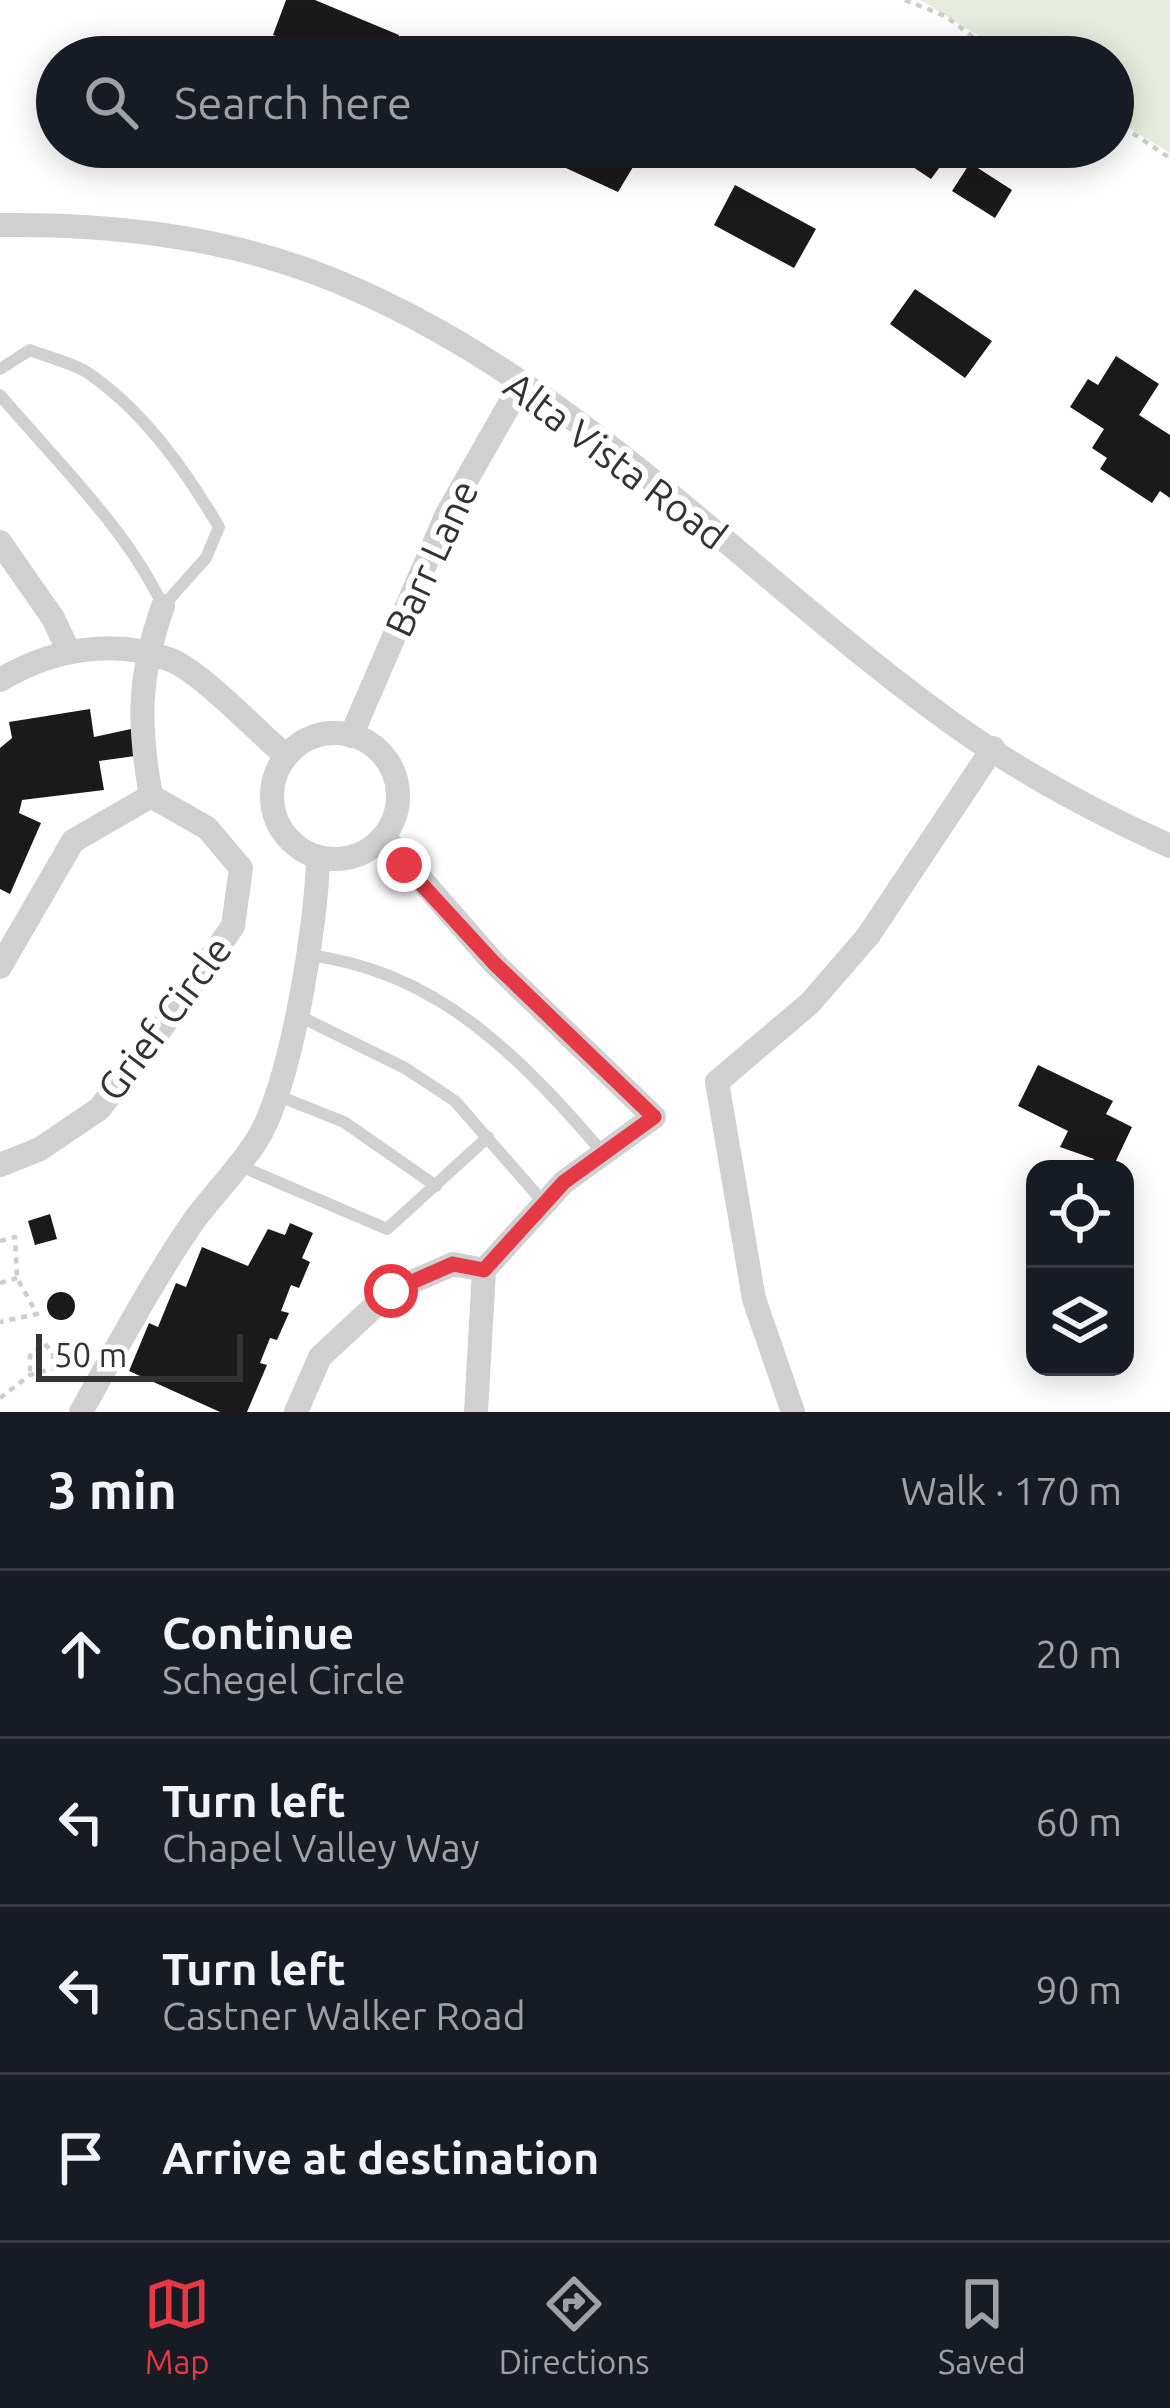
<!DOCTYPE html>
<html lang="en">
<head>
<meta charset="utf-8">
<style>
	:root { --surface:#171b24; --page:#242831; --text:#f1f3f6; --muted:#9ea1a6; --line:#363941; --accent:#e63946 }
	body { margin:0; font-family:Ubuntu,sans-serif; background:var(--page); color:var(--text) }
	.controls { position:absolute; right:36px; bottom:36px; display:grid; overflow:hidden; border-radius:24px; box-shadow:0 6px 30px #0003 }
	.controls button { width:108px; height:108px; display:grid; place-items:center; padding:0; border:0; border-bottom:3px solid var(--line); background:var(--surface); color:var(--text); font:60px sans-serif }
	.scale { position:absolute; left:36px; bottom:30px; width:207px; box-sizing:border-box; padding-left:12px; border:6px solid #333; border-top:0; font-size:33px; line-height:42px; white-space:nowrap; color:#333; -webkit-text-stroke:9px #fff; paint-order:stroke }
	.stop { position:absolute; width:36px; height:36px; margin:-27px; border:9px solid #e63946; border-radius:50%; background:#fff }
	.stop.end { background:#e63946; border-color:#fff; box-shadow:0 3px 12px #0008 }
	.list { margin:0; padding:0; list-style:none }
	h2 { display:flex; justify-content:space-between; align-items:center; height:156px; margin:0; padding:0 48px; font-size:51px }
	h2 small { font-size:39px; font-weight:400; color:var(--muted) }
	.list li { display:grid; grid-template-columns:78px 1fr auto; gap:36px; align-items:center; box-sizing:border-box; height:168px; padding:0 48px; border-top:3px solid var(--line) }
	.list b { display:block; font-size:45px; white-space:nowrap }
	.list p { margin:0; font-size:39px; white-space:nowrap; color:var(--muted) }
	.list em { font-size:39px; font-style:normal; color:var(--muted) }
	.icon { flex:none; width:66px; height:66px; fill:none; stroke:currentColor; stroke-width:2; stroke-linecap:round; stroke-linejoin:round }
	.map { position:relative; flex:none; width:1170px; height:1412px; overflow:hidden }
	.search { position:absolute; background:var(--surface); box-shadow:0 6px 30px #0003; left:36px; right:36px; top:36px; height:132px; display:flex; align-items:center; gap:30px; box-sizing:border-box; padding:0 42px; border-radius:66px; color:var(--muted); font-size:45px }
	.sheet { height:828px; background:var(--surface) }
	nav { display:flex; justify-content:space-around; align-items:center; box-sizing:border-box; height:168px; border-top:3px solid var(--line); background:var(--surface); font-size:33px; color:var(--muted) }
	nav a { display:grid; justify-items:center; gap:6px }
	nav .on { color:var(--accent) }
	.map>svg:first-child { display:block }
	.green { fill:#e6ecdf }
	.building { fill:#1a1a1a }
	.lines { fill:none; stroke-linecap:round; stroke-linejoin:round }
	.path { stroke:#cdcdcd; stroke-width:4.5; stroke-dasharray:6 6; stroke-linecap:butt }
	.service { stroke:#d0d0d0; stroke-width:12 }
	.minor { stroke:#d0d0d0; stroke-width:24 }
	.route { stroke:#e63946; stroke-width:15 }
	.labels { text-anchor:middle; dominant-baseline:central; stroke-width:12; stroke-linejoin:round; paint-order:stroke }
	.street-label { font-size:39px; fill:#333; stroke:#fff }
</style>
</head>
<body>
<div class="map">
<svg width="1170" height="1412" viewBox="0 0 1170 1412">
	<rect width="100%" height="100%" fill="#fff"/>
	<path class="green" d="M920,0H1170V153L1113,118V57H1013Z"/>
	<path class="building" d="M286,0H315L399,35L390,57H319L318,50L273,35Z
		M547,147H654L647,161L639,157L618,192L542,157Z
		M914,147H935L948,156L931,179L904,161Z
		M970,163L1012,190L995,218L952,191Z
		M735,185L816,229L794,268L714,225Z
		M915,289L992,341L965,378L890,324Z
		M1116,356L1159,384L1139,415L1170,435V498L1160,491L1152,503L1100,469L1107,458L1092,448L1104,429L1070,407L1088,379L1098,385Z
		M90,709L94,737L131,729L135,756L99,761L104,790L22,800L19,813L41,823L10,894L0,889V748L12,738L9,722Z
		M1038,1065L1113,1101L1106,1114L1132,1127L1112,1169H1100L1091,1165L1094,1159L1060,1147L1068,1131L1018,1106Z
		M50,1214L57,1239L35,1245L28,1221Z
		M290,1223L313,1233L302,1258L310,1262L299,1288L291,1285L281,1311L289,1313L277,1340L270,1338L260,1363L267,1365L247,1412H220L129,1371L149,1323L158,1327L176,1283L186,1287L202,1247L248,1266L268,1229L285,1235Z
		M47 1306a14 14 0 1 1 28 0a14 14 0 1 1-28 0Z"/>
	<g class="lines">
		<path class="path" d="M905,0L945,16L1000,57
			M1113,120L1170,158
			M0,1241L15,1237L17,1278L37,1314L0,1322
			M0,1283L17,1278
			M0,1398L30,1375L54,1368L53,1353L44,1343L30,1356V1375"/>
		<path class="service" d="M0,369L30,350C49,358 75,363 91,375C145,413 186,471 219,527L206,558L163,606C126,528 56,461 0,395
			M307,955C438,970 521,1058 604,1154
			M295,1014L405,1068L455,1101L544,1203
			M276,1095L344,1122L436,1186
			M238,1165L387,1229L488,1137"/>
		<path class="minor" d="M0,225C107,224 212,235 313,272C558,363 741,571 949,721C1018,771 1092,811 1170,846
			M0,542L53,618L69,652
			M0,680C50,650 114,637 171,660C201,672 259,733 286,756
			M272 796a63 63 0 1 1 126 0a63 63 0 1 1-126 0Z
			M351,736L447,514L520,386
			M151,796C138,724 138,677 163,606
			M384,837L494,963L654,1117L564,1182L484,1270L476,1412
			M0,967L73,841L151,796
			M0,1165L40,1149L99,1109L144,1053L233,926L241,868L207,828L151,796
			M81,1412C117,1348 151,1283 193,1222C214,1193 242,1166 260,1135C292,1077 317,924 318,857
			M296,1412L320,1357L391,1291L453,1264L484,1270
			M793,1412L754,1299L717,1082L810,1003L868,936L993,748"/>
	</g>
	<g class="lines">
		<path class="route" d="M391,1291L453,1264L484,1270L564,1182L654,1117L494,963L404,865"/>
	</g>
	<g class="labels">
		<g class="street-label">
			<text transform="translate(616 460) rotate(37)">Alta Vista Road</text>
			<text transform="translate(431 558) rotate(-65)">Barr Lane</text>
			<text transform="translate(164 1018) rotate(-53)">Grief Circle</text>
		</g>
	</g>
</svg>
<div class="controls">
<button><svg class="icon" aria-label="locate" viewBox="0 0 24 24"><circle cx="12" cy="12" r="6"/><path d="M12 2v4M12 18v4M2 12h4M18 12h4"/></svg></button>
<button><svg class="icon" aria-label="layers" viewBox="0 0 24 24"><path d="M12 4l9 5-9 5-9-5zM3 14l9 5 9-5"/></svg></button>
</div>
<div class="scale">50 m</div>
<div class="stop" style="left:391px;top:1291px"></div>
<div class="stop end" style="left:404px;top:865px"></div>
<div class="search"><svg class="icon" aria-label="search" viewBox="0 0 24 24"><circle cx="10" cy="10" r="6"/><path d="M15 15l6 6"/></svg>Search here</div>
</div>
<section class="sheet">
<h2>3 min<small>Walk · 170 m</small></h2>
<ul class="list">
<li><svg class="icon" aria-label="ahead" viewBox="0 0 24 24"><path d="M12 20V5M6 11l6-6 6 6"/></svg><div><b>Continue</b><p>Schegel Circle</p></div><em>20 m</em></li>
<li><svg class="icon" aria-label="left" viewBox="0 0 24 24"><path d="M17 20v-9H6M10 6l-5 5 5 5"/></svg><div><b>Turn left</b><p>Chapel Valley Way</p></div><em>60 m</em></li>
<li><svg class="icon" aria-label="left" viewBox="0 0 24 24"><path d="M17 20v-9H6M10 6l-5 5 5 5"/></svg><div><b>Turn left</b><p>Castner Walker Road</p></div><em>90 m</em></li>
<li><svg class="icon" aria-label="arrive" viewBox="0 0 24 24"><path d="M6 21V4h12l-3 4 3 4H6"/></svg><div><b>Arrive at destination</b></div></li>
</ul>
</section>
<nav>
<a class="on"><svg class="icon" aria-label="map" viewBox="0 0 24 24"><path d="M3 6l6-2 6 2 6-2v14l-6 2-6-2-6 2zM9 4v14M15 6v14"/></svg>Map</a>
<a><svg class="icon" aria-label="directions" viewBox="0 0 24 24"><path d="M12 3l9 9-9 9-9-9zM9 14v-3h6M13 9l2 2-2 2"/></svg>Directions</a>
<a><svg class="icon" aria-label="saved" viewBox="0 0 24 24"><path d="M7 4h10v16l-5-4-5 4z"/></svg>Saved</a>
</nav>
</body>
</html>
